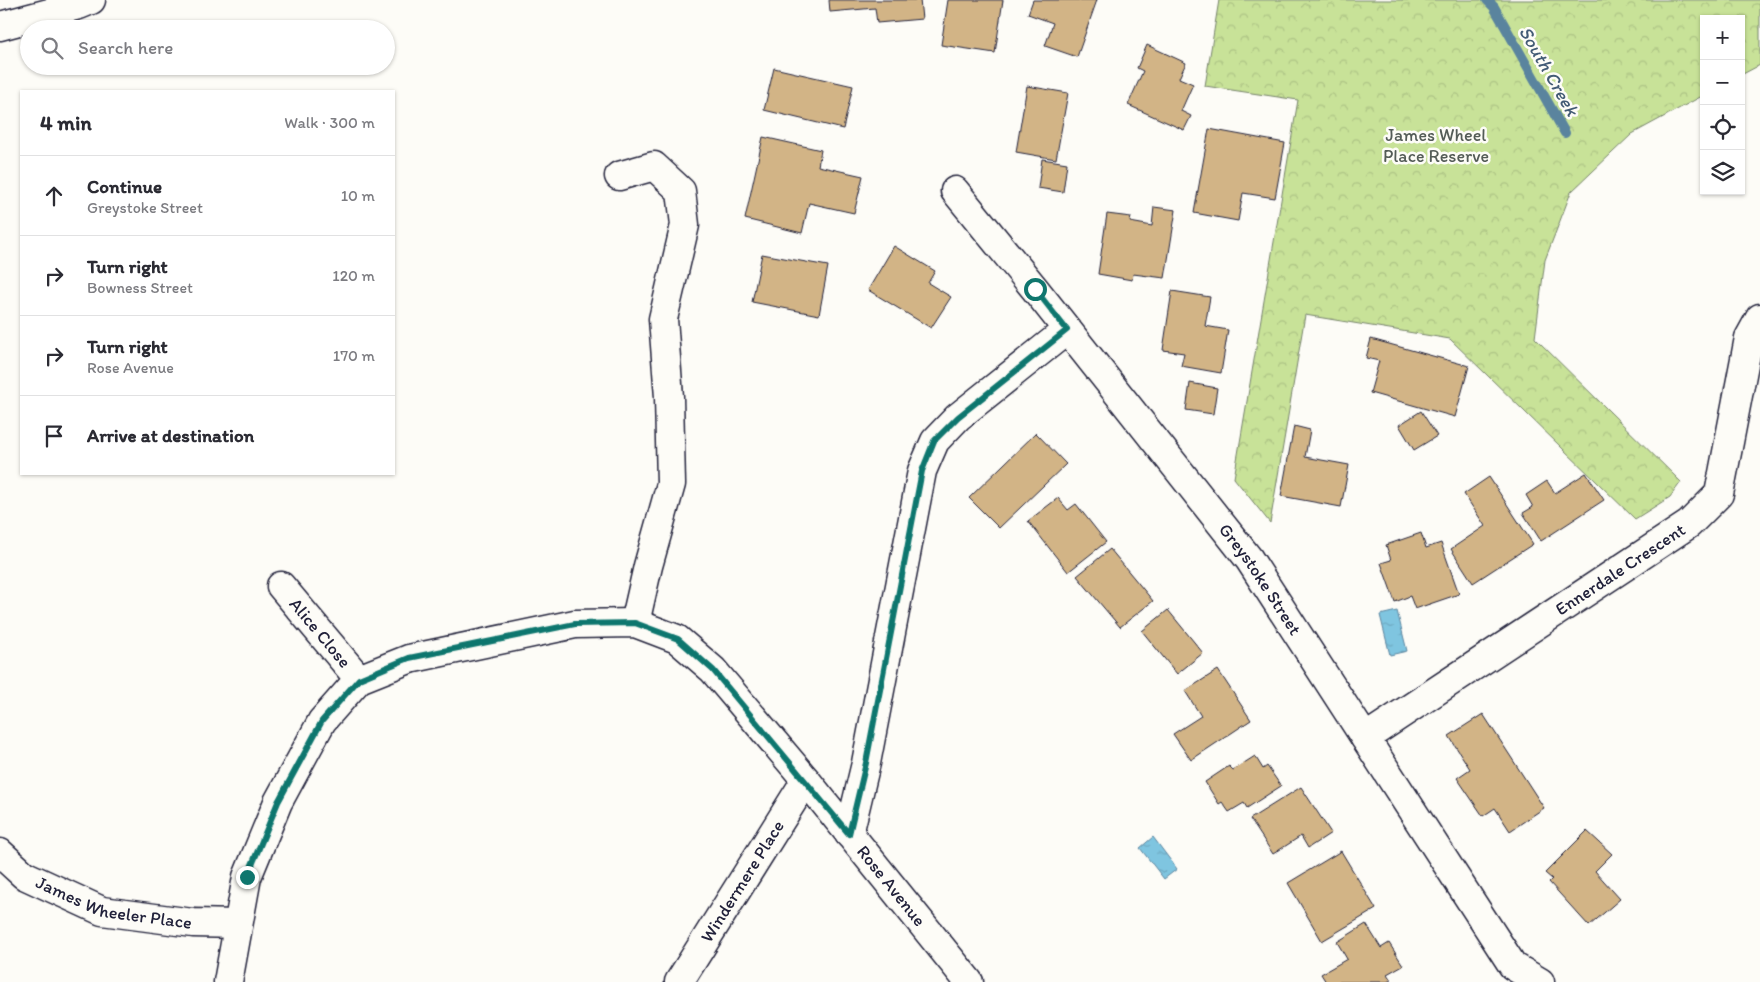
<!DOCTYPE html>
<html lang="en">
<head>
<meta charset="utf-8">
<style>
	:root { --surface:#fff; --page:#f7f7f7; --text:#2b2b33; --muted:#7c7c81; --line:#e1e1e2 }
	body { margin:0; font-family:Itim,sans-serif; background:var(--page); color:var(--text) }
	.controls { position:absolute; right:15px; top:15px; display:grid; overflow:hidden; border-radius:0px; box-shadow:0 1px 4px #0004 }
	.controls button { width:45px; height:45px; display:grid; place-items:center; padding:0; border:0; border-bottom:1px solid var(--line); background:var(--surface); color:var(--text); font:25px sans-serif }
	.stop { position:absolute; width:15px; height:15px; margin:-11px; border:4px solid #0f766e; border-radius:50%; background:#fff }
	.stop.end { background:#0f766e; border-color:#fff; box-shadow:0 1px 5px #0008 }
	.list { margin:0; padding:0; list-style:none }
	h2 { display:flex; justify-content:space-between; align-items:center; height:65px; margin:0; padding:0 20px; font-size:21px }
	h2 small { font-size:16px; font-weight:400; color:var(--muted) }
	.list li { display:grid; grid-template-columns:32px 1fr auto; gap:15px; align-items:center; box-sizing:border-box; height:80px; padding:0 20px; border-top:1px solid var(--line) }
	.list b { display:block; font-size:19px; white-space:nowrap }
	.list p { margin:0; font-size:16px; white-space:nowrap; color:var(--muted) }
	.list em { font-size:16px; font-style:normal; color:var(--muted) }
	.icon { flex:none; width:28px; height:28px; fill:none; stroke:currentColor; stroke-width:2; stroke-linecap:round; stroke-linejoin:round }
	.map { position:relative; flex:none; width:1760px; height:982px; overflow:hidden }
	.search { position:absolute; background:var(--surface); box-shadow:0 1px 4px #0004; left:20px; top:20px; width:375px; height:55px; display:flex; align-items:center; gap:12px; box-sizing:border-box; padding:0 18px; border-radius:28px; color:var(--muted); font-size:19px }
	.panel { position:absolute; background:var(--surface); box-shadow:0 1px 4px #0004; left:20px; top:90px; width:375px; height:385px; border-radius:0px }
	.map>svg:first-child { display:block }
	.forest { fill:url(#forest-crowns); stroke:#75826a }
	.water { fill:url(#water-ripples); stroke:#5a849e }
	.lines { fill:none; stroke-linecap:round; stroke-linejoin:round }
	.stream { stroke:#5a849e; stroke-width:10 }
	.building { fill:#d2b486; stroke:#22223b }
	.minor-casing { stroke:#22223b; stroke-width:31 }
	.minor { stroke:#fdfcf7; stroke-width:28 }
	.route { stroke:#0f766e; stroke-width:6 }
	.labels { text-anchor:middle; dominant-baseline:central; stroke-width:5; stroke-linejoin:round; paint-order:stroke }
	.park-label { font-size:18px; fill:#545c57; stroke:#fdfcf7 }
	.street-label { font-size:18px; fill:#22223b; stroke:#fdfcf7 }
	.water-label { font-size:19px; font-style:italic; fill:#435b75; stroke:#fdfcf7 }
</style>
</head>
<body>
<div class="map">
<svg width="1760" height="982" viewBox="0 0 1760 982">
	<defs>
		<pattern id="forest-crowns" width="20" height="18" patternUnits="userSpaceOnUse" patternTransform="scale(1.25)"><rect width="20" height="18" fill="#c8e298"/><path d="M2 6a3 3 0 1 1 6 0M12 15a3 3 0 1 1 6 0" fill="none" stroke="#acc284"/></pattern>
		<pattern id="water-ripples" width="26" height="14" patternUnits="userSpaceOnUse" patternTransform="scale(1.25)"><rect width="26" height="14" fill="#7fc5e0"/><path d="M2 4q2-2 4 0t4 0M15 11q2-2 4 0t4 0" fill="none" stroke="#6da9c1"/></pattern>
	</defs>
	<rect width="100%" height="100%" fill="#fdfcf7"/>
	<filter id="ink" filterUnits="userSpaceOnUse"><feTurbulence type="fractalNoise" baseFrequency=".02" numOctaves="2"/><feDisplacementMap in="SourceGraphic" scale="10" xChannelSelector="R" yChannelSelector="G"/><feConvolveMatrix kernelMatrix="1 2 1 2 8 2 1 2 1" color-interpolation-filters="sRGB"/></filter>
	<g filter="url(#ink)">
		<path class="forest" d="M1219,0H1760V65L1741,75V19H1704V95L1632,134L1571,192L1545,260L1535,338L1681,482L1670,497L1635,519L1450,339L1305,315L1270,523L1234,478L1298,100L1205,86Z"/>
		<path class="water" d="M1397,611L1407,651L1390,655L1380,615Z
			M1153,837L1177,869L1164,879L1140,848Z"/>
		<g class="lines">
			<path class="stream" d="M1487,0L1494,7L1565,133"/>
		</g>
		<path class="building" d="M829,0H920L922,19L877,23L875,8L830,12Z
			M948,0H1003L995,53L941,45Z
			M1033,0H1097L1077,57L1045,46L1053,23L1028,14Z
			M1147,45L1186,63L1179,78L1193,84L1181,111L1191,116L1184,130L1128,105L1143,71L1137,68Z
			M774,68L853,86L843,129L764,110Z
			M1027,86L1068,93L1056,159L1016,152Z
			M1209,129L1285,143L1275,198L1243,193L1238,221L1194,213Z
			M763,137L821,150L818,166L863,176L854,213L809,203L802,233L745,219Z
			M1042,159L1067,163L1063,192L1038,188Z
			M1154,207L1176,210L1165,278L1133,274L1132,280L1098,274L1107,214L1131,217L1130,222L1152,226Z
			M894,246L935,271L928,283L951,297L931,328L868,290Z
			M762,254L828,266L819,315L752,302Z
			M1172,291L1210,297L1205,326L1228,330L1221,373L1181,366L1184,353L1163,350Z
			M1371,339L1469,366L1455,417L1370,393L1379,361L1366,358Z
			M1190,383L1217,388L1213,414L1186,410Z
			M1421,411L1437,436L1414,450L1399,425Z
			M1294,426L1310,430L1305,457L1349,465L1341,507L1281,496Z
			M1036,433L1066,464L999,528L969,498Z
			M1586,473L1604,500L1541,541L1523,513L1533,507L1526,495L1547,481L1555,493Z
			M1489,477L1533,544L1473,583L1451,549L1485,526L1464,494Z
			M1058,498L1068,510L1076,504L1106,542L1068,572L1028,521Z
			M1421,533L1426,548L1441,543L1459,594L1415,609L1410,596L1395,602L1381,563L1391,560L1386,545Z
			M1110,549L1153,601L1120,627L1077,576Z
			M1168,610L1203,653L1177,674L1142,631Z
			M1218,670L1251,720L1191,760L1173,734L1201,716L1185,691Z
			M1483,714L1544,808L1510,831L1495,808L1483,816L1457,778L1470,769L1449,736Z
			M1255,756L1263,769L1267,766L1281,786L1247,808L1244,803L1229,812L1222,802L1219,804L1205,782L1229,766L1233,770Z
			M1301,787L1331,833L1308,848L1301,836L1273,854L1250,819Z
			M1587,831L1612,854L1595,871L1620,899L1589,926L1549,882L1552,879L1545,873Z
			M1341,851L1376,909L1322,941L1288,883Z
			M1366,924L1381,948L1389,943L1403,965L1387,974L1391,980L1387,982H1326L1321,974L1347,959L1337,942Z"/>
		<g class="lines">
			<g class="minor-casing">
				<g id="minor">
					<path d="M0,26L79,5L91,0"/>
					<path d="M619,176L654,166L681,191L685,225L663,319L669,397L671,484L648,566L635,623"/>
					<path id="s1" d="M955,191L1035,289L1249,559L1513,966L1540,982"/>
					<path id="s2" d="M281,586L359,679"/>
					<path id="s3" d="M1365,738L1689,524L1719,494L1749,338L1760,318"/>
					<path d="M849,834L866,763L922,471L935,441L958,417L1067,330"/>
					<path id="s4" d="M0,853L24,875L102,911L193,923L238,924"/>
					<path id="s5" d="M228,982L247,877L278,802L322,721L359,679L409,659L575,624L635,623L677,639L713,670L806,780L969,982"/>
					<path id="s6" d="M679,982L806,780"/>
				</g>
			</g>
			<use href="#minor" class="minor"/>
		</g>
	</g>
	<g class="lines" filter="url(#ink)">
		<path class="route" d="M247,877L278,802L322,721L359,679L409,658L575,624L635,623L678,639L713,670L849,834L866,763L922,471L934,441L958,417L1067,330L1035,289"/>
	</g>
	<g class="labels">
		<g class="park-label">
			<text x="1436" y="135">James Wheel<tspan x="1436" dy="21">Place Reserve</tspan></text>
		</g>
		<g class="street-label">
			<text stroke="none"><textPath href="#s3" startOffset="306">Ennerdale Crescent</textPath></text>
			<text stroke="none"><textPath href="#s1" startOffset="494">Greystoke Street</textPath></text>
			<text stroke="none"><textPath href="#s2" startOffset="61">Alice Close</textPath></text>
			<text stroke="none"><textPath href="#s6" startOffset="119">Windermere Place</textPath></text>
			<text stroke="none"><textPath href="#s5" startOffset="992">Rose Avenue</textPath></text>
			<text stroke="none"><textPath href="#s4" startOffset="128">James Wheeler Place</textPath></text>
		</g>
		<g class="water-label">
			<text transform="translate(1549 71) rotate(60)">South Creek</text>
		</g>
	</g>
</svg>
<div class="controls">
<button>+</button>
<button>−</button>
<button><svg class="icon" aria-label="locate" viewBox="0 0 24 24"><circle cx="12" cy="12" r="6"/><path d="M12 2v4M12 18v4M2 12h4M18 12h4"/></svg></button>
<button><svg class="icon" aria-label="layers" viewBox="0 0 24 24"><path d="M12 4l9 5-9 5-9-5zM3 14l9 5 9-5"/></svg></button>
</div>
<div class="stop" style="left:1035px;top:289px"></div>
<div class="stop end" style="left:247px;top:877px"></div>
<div class="search"><svg class="icon" aria-label="search" viewBox="0 0 24 24"><circle cx="10" cy="10" r="6"/><path d="M15 15l6 6"/></svg>Search here</div>
<section class="panel">
<h2>4 min<small>Walk · 300 m</small></h2>
<ul class="list">
<li><svg class="icon" aria-label="ahead" viewBox="0 0 24 24"><path d="M12 20V5M6 11l6-6 6 6"/></svg><div><b>Continue</b><p>Greystoke Street</p></div><em>10 m</em></li>
<li><svg class="icon" aria-label="right" viewBox="0 0 24 24"><path d="M7 20v-9h11M14 6l5 5-5 5"/></svg><div><b>Turn right</b><p>Bowness Street</p></div><em>120 m</em></li>
<li><svg class="icon" aria-label="right" viewBox="0 0 24 24"><path d="M7 20v-9h11M14 6l5 5-5 5"/></svg><div><b>Turn right</b><p>Rose Avenue</p></div><em>170 m</em></li>
<li><svg class="icon" aria-label="arrive" viewBox="0 0 24 24"><path d="M6 21V4h12l-3 4 3 4H6"/></svg><div><b>Arrive at destination</b></div></li>
</ul>
</section>
</div>
</body>
</html>
